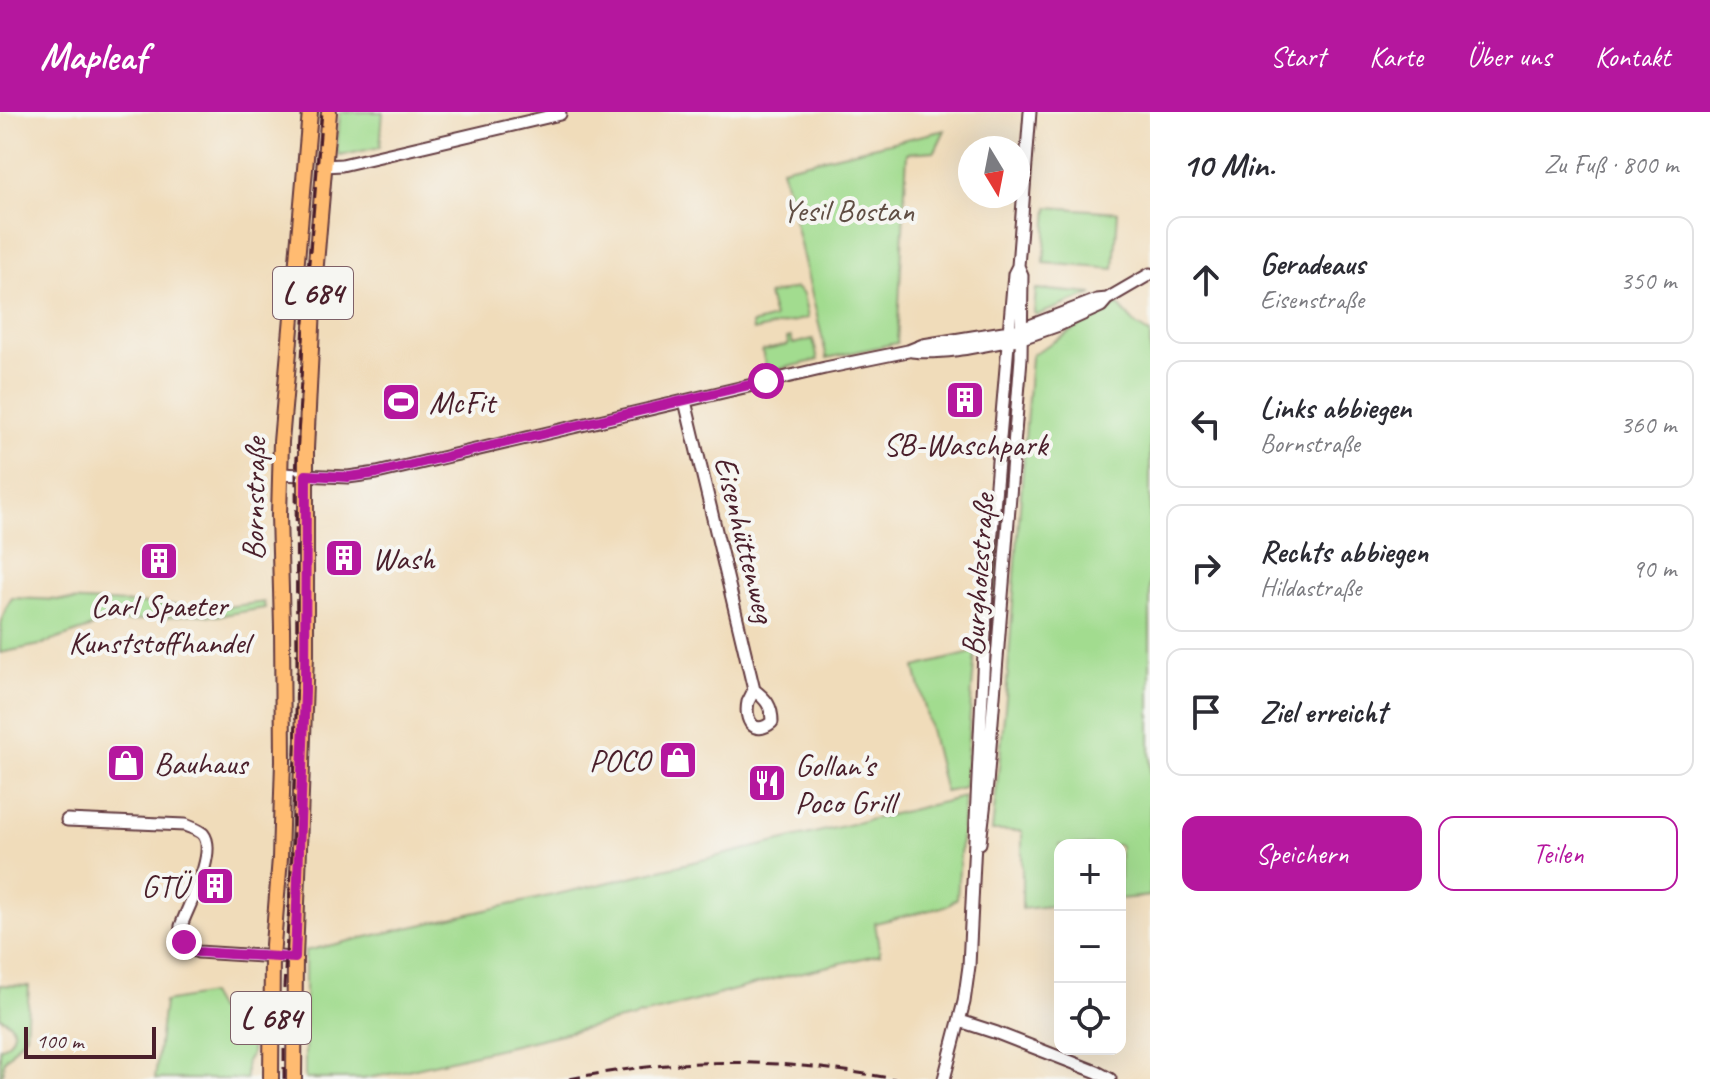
<!DOCTYPE html>
<html lang="de">
<head>
<meta charset="utf-8">
<style>
	:root { --surface:#fff; --page:#f7f7f7; --text:#2b2b33; --muted:#7c7c81; --line:#e1e1e2; --accent:#b5179e }
	body { margin:0; font-family:Caveat,sans-serif; background:var(--page); color:var(--text) }
	.controls { position:absolute; right:24px; bottom:24px; display:grid; overflow:hidden; border-radius:16px; box-shadow:0 8px 32px #0002 }
	.controls button { width:72px; height:72px; display:grid; place-items:center; padding:0; border:0; border-bottom:2px solid var(--line); background:var(--surface); color:var(--text); font:40px sans-serif }
	.compass { position:absolute; left:958px; top:24px; width:72px; height:72px; border-radius:50%; background:var(--surface); box-shadow:0 8px 32px #0002; rotate:170deg }
	.scale { position:absolute; left:24px; bottom:20px; width:132px; box-sizing:border-box; padding-left:8px; border:4px solid #4a1f2b; border-top:0; font-size:22px; line-height:28px; white-space:nowrap; color:#4a1f2b; -webkit-text-stroke:6px #f6f6f2; paint-order:stroke }
	.stop { position:absolute; width:24px; height:24px; margin:-18px; border:6px solid #b5179e; border-radius:50%; background:#fff }
	.stop.end { background:#b5179e; border-color:#fff; box-shadow:0 2px 8px #0008 }
	.list { margin:0; padding:0; list-style:none }
	h2 { display:flex; justify-content:space-between; align-items:center; height:104px; margin:0; padding:0 32px; font-size:34px }
	h2 small { font-size:26px; font-weight:400; color:var(--muted) }
	.list li { display:grid; grid-template-columns:52px 1fr auto; gap:24px; align-items:center; box-sizing:border-box; height:128px; margin:0 16px 16px; padding:0 16px; border:2px solid var(--line); border-radius:16px }
	.list b { display:block; font-size:30px; white-space:nowrap }
	.list p { margin:0; font-size:26px; white-space:nowrap; color:var(--muted) }
	.list em { font-size:26px; font-style:normal; color:var(--muted) }
	.actions { display:flex; gap:16px; padding:24px 32px }
	.actions a { flex:1; padding:18px 0; border:2px solid var(--accent); border-radius:16px; text-align:center; font-size:28px; color:var(--accent) }
	.actions .main { background:var(--accent); color:#fff }
	.icon { flex:none; width:44px; height:44px; fill:none; stroke:currentColor; stroke-width:2; stroke-linecap:round; stroke-linejoin:round }
	.map { position:relative; flex:none; width:1150px; height:967px; overflow:hidden }
	header { display:flex; align-items:center; gap:48px; box-sizing:border-box; height:112px; padding:0 40px; background:var(--accent); color:#fff }
	header strong { font-size:38px }
	nav { display:flex; gap:44px; margin-inline-start:auto; font-size:28px }
	main { display:flex }
	aside { flex:1; background:var(--surface) }
	.map>svg:first-child { display:block }
	.green { fill:#a2dc8f; stroke:#767e5d; stroke-width:2 }
	.lines { fill:none; stroke-linecap:round; stroke-linejoin:round }
	.minor-casing { stroke:#633b40; stroke-width:15 }
	.major-casing { stroke:#633b40; stroke-width:18 }
	.minor { stroke:#fff; stroke-width:11 }
	.major { stroke:#ffbb71; stroke-width:14 }
	.rail { stroke:#4a1f2b; stroke-width:3; stroke-dasharray:12 6; stroke-linecap:butt }
	.route { stroke:#b5179e; stroke-width:10 }
	.labels { text-anchor:middle; dominant-baseline:central; stroke-width:8; stroke-linejoin:round; paint-order:stroke }
	.shield { fill:#f6f6f2; stroke:#7e6067; stroke-width:2 }
	.shield-label { font-size:30px; font-weight:bold; fill:#4a1f2b }
	.park-label { font-size:32px; fill:#604e44; stroke:#f6f6f2 }
	.poi-label { font-size:32px; fill:#4a1f2b; stroke:#f6f6f2; text-anchor:start }
	.street-label { font-size:32px; fill:#4a1f2b; stroke:#f6f6f2 }
</style>
</head>
<body>
<header>
<strong>Mapleaf</strong>
<nav><a>Start</a><a>Karte</a><a>Über uns</a><a>Kontakt</a></nav>
</header>
<main>
<div class="map">
<svg width="1150" height="967" viewBox="0 0 1150 967">
	<rect width="100%" height="100%" fill="#f6f6f2"/>
	<filter id="ink" filterUnits="userSpaceOnUse"><feTurbulence type="fractalNoise" baseFrequency=".0125" numOctaves="2"/><feDisplacementMap in="SourceGraphic" scale="16" xChannelSelector="R" yChannelSelector="G"/><feConvolveMatrix kernelMatrix="1 2 1 2 8 2 1 2 1" color-interpolation-filters="sRGB"/></filter>
	<filter id="wash" filterUnits="userSpaceOnUse"><feTurbulence type="fractalNoise" baseFrequency=".006" numOctaves="4" result="noise"/><feDisplacementMap in="SourceGraphic" scale="32" xChannelSelector="R" yChannelSelector="G"/><feGaussianBlur stdDeviation="1.8" result="paint"/><feColorMatrix in="noise" values="0 0 0 0 0 0 0 0 0 0 0 0 0 0 0 0 0 1.4 0 .05"/><feComposite in="paint" operator="in"/></filter>
	<g filter="url(#wash)">
		<rect width="100%" height="100%" fill="#f0dcba"/>
		<path class="green" d="M340,0H383L380,35L340,44L337,38Z
			M945,18L935,39L907,41L897,231L827,246L782,56Z
			M1048,95L1118,100L1114,157L1044,151Z
			M796,176L803,182L808,206L753,219L752,212L774,206L768,183Z
			M1036,177L1093,182L1037,203L1034,201Z
			M1117,192L1136,213L1150,222V784L1120,787V733H1060V793L1022,797V719H992L1006,586L1031,245L1033,242Z
			M791,225L793,232L813,227L818,248L767,260L762,239L788,233L787,226Z
			M1018,246L986,645L985,585L1010,247Z
			M12,486L226,495L264,490L265,496L217,504L192,502L98,513L40,533L0,541C0,519 0,502 12,486Z
			M975,540L964,676L945,680L915,555Z
			M964,685L957,786L947,794L875,811L880,842L778,866L663,898L395,961L362,967H305V839L589,775Z
			M0,873L29,874L26,923L4,949L2,967H0V936C18,928 18,913 0,905Z
			M209,882L222,905L242,906L252,925L251,943L246,949V967H155L164,890Z"/>
	</g>
	<g filter="url(#ink)">
		<g class="lines">
			<g class="minor-casing">
				<path id="minor" d="M324,54L342,53L560,2
					M912,239C945,243 989,232 1022,226L1059,213L1101,194L1107,187L1150,162
					M685,289L754,578C766,587 772,594 772,610C754,625 744,608 748,590C750,586 752,582 754,578
					M280,362L348,365L377,361L825,256L908,239L923,233L1022,217L1097,188L1107,187
					M67,708L185,713C191,716 198,717 203,722C218,740 188,794 181,814C180,827 186,837 198,840L295,846
					M980,731L987,672L1021,246L1022,163L1018,154
					M960,909L997,921L1097,960L1110,967
					M944,967L964,890L969,854L987,478L1014,162L1018,154L1030,0"/>
			</g>
			<g class="major-casing">
				<path id="major" d="M271,967L272,845L280,746L283,649L282,515L279,403L281,330L310,0
					M294,967L295,846L306,543V337L314,175L329,0"/>
			</g>
			<use href="#minor" class="minor"/>
			<use href="#major" class="major"/>
			<path class="rail" d="M284,967V875L293,728L297,560L296,363L304,209L322,0
				M569,967C684,944 780,946 895,967"/>
		</g>
	</g>
	<g class="lines" filter="url(#ink)">
		<path class="route" d="M184,830L192,839L198,840L295,846L305,580L306,363L348,365L377,361L766,269"/>
	</g>
	<defs>
		<g id="building-square" transform="scale(2)"><rect x="-9" y="-9" width="18" height="18" rx="4" fill="#b5179e" stroke="#f6f6f2"/><path d="M-4-6H4V6H1V3H-1V6H-4ZM-2.5-4.3h1.7v1.8h-1.7ZM.8-4.3h1.7v1.8H.8ZM-2.5-1h1.7V.8h-1.7ZM.8-1h1.7V.8H.8Z" fill="#fff"/></g>
		<g id="stadium-square" transform="scale(2)"><rect x="-9" y="-9" width="18" height="18" rx="4" fill="#b5179e" stroke="#f6f6f2"/><path d="M0-5a6.5 5 0 1 0 0 10a6.5 5 0 1 0 0-10ZM-3.5-1.8h7v3.6h-7Z" fill="#fff"/></g>
		<g id="shop-square" transform="scale(2)"><rect x="-9" y="-9" width="18" height="18" rx="4" fill="#b5179e" stroke="#f6f6f2"/><path d="M-5-2.5h2.3a2.7 3.5 0 0 1 5.4 0H5L5.5 6h-11ZM-1.5-2.5h3a1.5 2.3 0 0 0-3 0Z" fill="#fff"/></g>
		<g id="restaurant-square" transform="scale(2)"><rect x="-9" y="-9" width="18" height="18" rx="4" fill="#b5179e" stroke="#f6f6f2"/><path d="M-5-6h1v4h1v-4h1v4h1v-4h1v5L-1.5 .5V6h-2V.5L-5-1ZM5-6V6H3V1.5H1.5Q1.5-4 5-6Z" fill="#fff"/></g>
	</defs>
	<g fill-rule="evenodd">
		<use href="#building-square" x="965" y="288"/>
		<use href="#stadium-square" x="401" y="290"/>
		<use href="#building-square" x="344" y="446"/>
		<use href="#building-square" x="159" y="449"/>
		<use href="#shop-square" x="678" y="648"/>
		<use href="#shop-square" x="126" y="651"/>
		<use href="#restaurant-square" x="767" y="671"/>
		<use href="#building-square" x="215" y="774"/>
	</g>
	<g class="labels">
		<g class="shield">
			<rect x="273" y="155" width="80" height="52" rx="6"/>
			<rect x="231" y="880" width="80" height="52" rx="6"/>
		</g>
		<g class="shield-label">
			<text x="313" y="181">L 684</text>
			<text x="271" y="906">L 684</text>
		</g>
		<g class="park-label">
			<text x="848" y="98">Yesil Bostan</text>
		</g>
		<g class="poi-label">
			<text x="429" y="290">McFit</text>
			<text x="965" y="332" text-anchor="middle">SB-Waschpark</text>
			<text x="372" y="446">Wash</text>
			<text x="159" y="493" text-anchor="middle">Carl Spaeter<tspan x="159" dy="37">Kunststoffhandel</tspan></text>
			<text x="650" y="648" text-anchor="end">POCO</text>
			<text x="154" y="651">Bauhaus</text>
			<text x="795" y="653">Gollan's<tspan x="795" dy="37">Poco Grill</tspan></text>
			<text x="187" y="774" text-anchor="end">GTÜ</text>
		</g>
		<g class="street-label">
			<text transform="translate(254 387) rotate(-89)">Bornstraße</text>
			<text transform="translate(745 427) rotate(76)">Eisenhüttenweg</text>
			<text transform="translate(978 463) rotate(-86)">Burgholzstraße</text>
		</g>
	</g>
</svg>
<div class="controls">
<button>+</button>
<button>−</button>
<button><svg class="icon" aria-label="locate" viewBox="0 0 24 24"><circle cx="12" cy="12" r="6"/><path d="M12 2v4M12 18v4M2 12h4M18 12h4"/></svg></button>
</div>
<svg class="compass" viewBox="-18 -18 36 36"><path d="M0-13l5 13h-10z" fill="#e53935"/><path d="M0 13l5-13h-10z" fill="#7c7c81"/></svg>
<div class="scale">100 m</div>
<div class="stop" style="left:766px;top:269px"></div>
<div class="stop end" style="left:184px;top:830px"></div>
</div>
<aside>
<h2>10 Min.<small>Zu Fuß · 800 m</small></h2>
<ul class="list">
<li><svg class="icon" aria-label="ahead" viewBox="0 0 24 24"><path d="M12 20V5M6 11l6-6 6 6"/></svg><div><b>Geradeaus</b><p>Eisenstraße</p></div><em>350 m</em></li>
<li><svg class="icon" aria-label="left" viewBox="0 0 24 24"><path d="M17 20v-9H6M10 6l-5 5 5 5"/></svg><div><b>Links abbiegen</b><p>Bornstraße</p></div><em>360 m</em></li>
<li><svg class="icon" aria-label="right" viewBox="0 0 24 24"><path d="M7 20v-9h11M14 6l5 5-5 5"/></svg><div><b>Rechts abbiegen</b><p>Hildastraße</p></div><em>90 m</em></li>
<li><svg class="icon" aria-label="arrive" viewBox="0 0 24 24"><path d="M6 21V4h12l-3 4 3 4H6"/></svg><div><b>Ziel erreicht</b></div></li>
</ul>
<div class="actions"><a class="main">Speichern</a><a>Teilen</a></div>
</aside>
</main>
</body>
</html>
